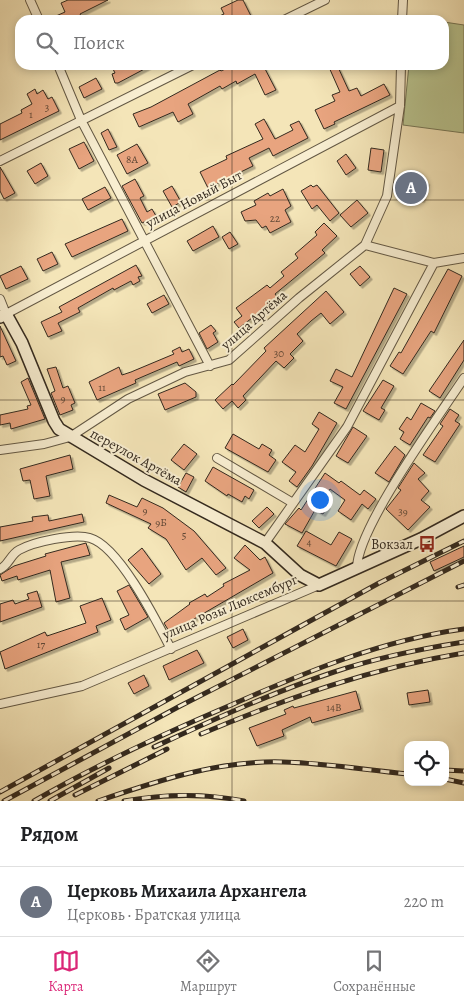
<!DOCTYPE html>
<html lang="ru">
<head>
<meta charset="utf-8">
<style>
	:root { --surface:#fff; --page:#f6f6f6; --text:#202124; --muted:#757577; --line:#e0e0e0; --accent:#db2777 }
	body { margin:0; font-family:Alegreya,serif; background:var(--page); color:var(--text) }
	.controls { position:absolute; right:15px; bottom:15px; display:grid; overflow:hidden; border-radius:10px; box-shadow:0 2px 8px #0003 }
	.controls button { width:45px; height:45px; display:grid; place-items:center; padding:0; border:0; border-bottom:1px solid var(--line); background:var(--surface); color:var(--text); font:25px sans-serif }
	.you { position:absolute; left:319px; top:499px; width:18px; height:18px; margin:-12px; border:4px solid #fff; border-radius:50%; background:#1a73e8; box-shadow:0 0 0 8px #1a73e833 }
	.badge { display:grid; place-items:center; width:32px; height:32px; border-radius:50%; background:var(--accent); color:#fff; font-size:16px; font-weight:700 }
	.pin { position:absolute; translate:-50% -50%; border:2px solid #fff; box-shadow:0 1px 5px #0006 }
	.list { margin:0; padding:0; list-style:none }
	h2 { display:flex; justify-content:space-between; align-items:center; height:65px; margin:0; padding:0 20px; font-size:21px }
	h2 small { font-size:16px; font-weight:400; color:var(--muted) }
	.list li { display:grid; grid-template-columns:32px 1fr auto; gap:15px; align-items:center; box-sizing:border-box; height:70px; padding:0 20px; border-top:1px solid var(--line) }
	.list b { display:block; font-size:19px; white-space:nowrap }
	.list p { margin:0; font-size:16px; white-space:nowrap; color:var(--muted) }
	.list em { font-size:16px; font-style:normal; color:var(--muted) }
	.icon { flex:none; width:28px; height:28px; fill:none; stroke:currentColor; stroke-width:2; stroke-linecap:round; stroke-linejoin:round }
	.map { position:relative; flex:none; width:464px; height:801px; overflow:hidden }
	.search { position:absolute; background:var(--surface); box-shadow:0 2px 8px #0003; left:15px; right:15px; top:15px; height:55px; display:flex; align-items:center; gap:12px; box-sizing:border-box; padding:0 18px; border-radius:15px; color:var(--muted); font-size:19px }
	.sheet { height:135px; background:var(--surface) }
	nav { display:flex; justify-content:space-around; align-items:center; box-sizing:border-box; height:70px; border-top:1px solid var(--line); background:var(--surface); font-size:14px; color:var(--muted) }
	nav a { display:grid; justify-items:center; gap:2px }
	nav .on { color:var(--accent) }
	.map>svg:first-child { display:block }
	.green { fill:#b9c590; stroke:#767757 }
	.building { fill:#e8a47f; stroke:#33291e; filter:url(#shadow) }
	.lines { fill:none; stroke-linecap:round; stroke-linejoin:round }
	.street-casing { stroke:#635844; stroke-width:10 }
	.secondary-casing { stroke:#33291e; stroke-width:14 }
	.street { stroke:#f8eed1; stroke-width:8 }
	.secondary { stroke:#f8eed1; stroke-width:11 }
	.rail-casing { stroke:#33291e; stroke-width:5 }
	.rail { stroke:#f8eed1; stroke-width:3; stroke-dasharray:9; stroke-linecap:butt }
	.grid { fill:none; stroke:#33291e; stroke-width:1; stroke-opacity:0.55 }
	.labels { text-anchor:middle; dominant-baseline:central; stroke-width:4; stroke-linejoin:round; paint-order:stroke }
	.number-label { font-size:11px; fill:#604836 }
	.street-label { font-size:14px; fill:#33291e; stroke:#f8eed1 }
	.poi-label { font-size:14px; fill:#33291e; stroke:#f8eed1; text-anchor:end }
</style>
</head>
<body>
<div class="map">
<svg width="464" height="801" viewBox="0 0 464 801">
	<defs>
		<filter id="shadow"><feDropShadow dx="2.5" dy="2.5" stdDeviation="0" flood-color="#0004"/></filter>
	</defs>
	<rect width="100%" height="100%" fill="#f4e5b8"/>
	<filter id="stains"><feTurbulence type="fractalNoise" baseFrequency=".004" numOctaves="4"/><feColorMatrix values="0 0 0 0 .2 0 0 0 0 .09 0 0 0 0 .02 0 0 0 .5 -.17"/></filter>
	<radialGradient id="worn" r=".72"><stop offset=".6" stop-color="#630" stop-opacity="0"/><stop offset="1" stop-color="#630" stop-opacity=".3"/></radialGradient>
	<path class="green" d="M444,22L464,25V133L403,125L409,65H444Z"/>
	<path class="building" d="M68,0H108L80,14L83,20H47L65,12L61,3Z
		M238,0H243L251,16L242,20H210L224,14L221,8Z
		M111,65H124L125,69L134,65H152L118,83H115L112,74L115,73Z
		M234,65H263L276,90L265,95L255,74L237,84L236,81L222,89L220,86L188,104L193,114L178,122L173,112L139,127L133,114L151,107L220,70L221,71Z
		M328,65H337L349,91L357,88L361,96L384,84L390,95L334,122L335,124L324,129L315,110L335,101L332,95L340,92Z
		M96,78L102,89L84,98L79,87Z
		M35,89L37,94L43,90L48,99L52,97L59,111L0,140V124L22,113L21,110L32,104L27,94Z
		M264,119L275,139L293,130L290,125L299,121L308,138L273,156L269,148L249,158L253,166L208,188L200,172L227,159L226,156L263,139L255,124Z
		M108,129L117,147L109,150L101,133Z
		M84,142L94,161L79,169L69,149Z
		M137,144L148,163L127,174L117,155Z
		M371,148L384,150L381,172L368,170Z
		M346,154L356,168L346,175L337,161Z
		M41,163L48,176L35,184L27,171Z
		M0,167L15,193L4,199L0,191Z
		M400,175L427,182L422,200L395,193Z
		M135,179L144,196L140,198L147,212L152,209L156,216L142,223L122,186Z
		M311,185L313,187L317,185L339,213L330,221L317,205L312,209L301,191Z
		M172,186L181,202L172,207L163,191Z
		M105,187L111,198L88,210L82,199Z
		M283,189L291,206L285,210L291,222L270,233L266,226L262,228L256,220L245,221L241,212L256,205L254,201L268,193L270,196Z
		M357,200L368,213L351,227L340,215Z
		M122,219L128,231L72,257L65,244Z
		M324,223L337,236L322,250L325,253L275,294L278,298L239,328L234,322L242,316L236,308L267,285L270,288L284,276L281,272L298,258L295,254L317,235L315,232Z
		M213,226L219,237L193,251L187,241Z
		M230,232L238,244L229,249L222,237Z
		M52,252L58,264L43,271L37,259Z
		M136,265L142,276L138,277L140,281L133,285L131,281L114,290L113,288L78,308L80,312L58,323L62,331L48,337L41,322L62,312L59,307Z
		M21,266L28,279L6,289L0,276Z
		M360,266L370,277L360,286L350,274Z
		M448,269L462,276L434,333L431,331L403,374L390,366L399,352L401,353Z
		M394,288L407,294L346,409L334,403L343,387L330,381L336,369L352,377Z
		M326,291L344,312L330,324L321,313L311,321L297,334L303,341L290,354L294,358L284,368L276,361L243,396L246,400L238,408L232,401L223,409L215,400L232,384L233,385L266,351L264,348Z
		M164,295L169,304L152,313L147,304Z
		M211,325L216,331L213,333L218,342L207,349L199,333Z
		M0,326L16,361L7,365L3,356L0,357Z
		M464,340V360L440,398L429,391Z
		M180,347L182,352L189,349L194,359L179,366L177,362L135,380L136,383L97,400L89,382L119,367L122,375L131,372L174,354L172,351Z
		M56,367L63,388L68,386L75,403L71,405L73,410L60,415L51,393L55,391L47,369Z
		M28,378L45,419L11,429L10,423L0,425V415L28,409L27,406L31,405L21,382Z
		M383,380L394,386L381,408L385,410L379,420L363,411Z
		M185,383L196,392V397L165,410L158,394Z
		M421,403L435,411L430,418L428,417L410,445L400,439L404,432L399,429L407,417L411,420Z
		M450,409L459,415L455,421L460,424L435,462L423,455L443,426L440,424Z
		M319,412L337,423L312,466L297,487L289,481L296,472L282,462L295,445L305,452L319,429L312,424Z
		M353,427L367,436L348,463L336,456Z
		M233,434L259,449L262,444L272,450L269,455L276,460L268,472L225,448Z
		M184,444L197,454L184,470L171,460Z
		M395,446L405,455L389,482L375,473Z
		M70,455L73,469L46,476L50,496L34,499L30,480L23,481L20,469Z
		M414,463L425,473L418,479L429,491L421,500L430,507L408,530L386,509L401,490L398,488Z
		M213,467L254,490L249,499L245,496L242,502L228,494L227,496L205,481Z
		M186,473L194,477L186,492L178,487Z
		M325,473L339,483L341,481L360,495L364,490L376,499L368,509L362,504L351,520L338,511L345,500L330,489L321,502L328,506L323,514L315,510L302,533L285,524L299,508L301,510Z
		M109,495L137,507L142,498L163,508L194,531L226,568L216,575L202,558L186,570L166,539L148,528L151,524L106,503Z
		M267,507L274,514L259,528L252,521Z
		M82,514L84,522L0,541V527L33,521L32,517L48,515L49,521Z
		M306,531L331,545L339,532L352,539L336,566L297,546Z
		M86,543L90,555L61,562L70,598L56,602L50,570L18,580L17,576L2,581L0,575L14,566L46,556L45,554Z
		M245,545L260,560L265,557L273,573L170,633L164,623L190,604L189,603L205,594L207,597L224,586L223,584L250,570L234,558Z
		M464,546V557L434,571L430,562Z
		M142,548L161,574L149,584L128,560Z
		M129,585L148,617L125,630L120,619L129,615L117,591Z
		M37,591L42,607L0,622V604L13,600L15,604L29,599L27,594Z
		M102,598L111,620L96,626L98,632L5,669L0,652L45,632L47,636L86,623L80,606Z
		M243,629L248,640L233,648L227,637Z
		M197,650L204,663L169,680L163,666Z
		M144,675L149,686L134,694L128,683Z
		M428,690L430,702L409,705L407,693Z
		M356,691L361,709L312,723L310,717L282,730L284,736L257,746L249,728L286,714L284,710L293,706L294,708Z"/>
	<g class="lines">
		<g class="street-casing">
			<path id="street" d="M30,0L39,20
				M284,20L325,0
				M402,20L403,0
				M58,65L81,120L210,366
				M0,161L193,65
				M365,245L387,196L400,106L401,65
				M0,299L6,314L400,106
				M0,450L44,444L70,437L128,399L185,372L229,360L299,298L365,245L434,263
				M217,458L293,503
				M265,543L347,427L434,263L464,258
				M357,568C357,528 439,416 464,378
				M0,569C9,565 10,555 19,550C33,542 74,533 90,538C119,546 157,622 171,649
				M0,704L82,686L319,585"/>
		</g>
		<g class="secondary-casing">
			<path id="secondary" d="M0,317L6,314L22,343L54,421L59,429L144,480L265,543L300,575L319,585L421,539L464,516"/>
		</g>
		<use href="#street" class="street"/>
		<use href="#secondary" class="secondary"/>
		<g class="rail-casing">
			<path id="rail" d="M458,587L464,585
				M201,734C287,698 372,668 464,653
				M154,747C213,720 273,692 334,672C376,658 420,649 464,642
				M445,770L464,771
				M445,779L464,783
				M0,792L379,583L464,541
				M75,795L167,749
				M4,801L180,706L464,561
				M34,801C98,764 163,734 231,705C306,672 382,640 464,629
				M50,801L109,768
				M98,801C157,781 219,760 283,762C324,763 366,770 408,774
				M124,801C164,794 204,793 244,801"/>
		</g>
		<use href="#rail" class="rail"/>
	</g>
	<path class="grid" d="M232,0V20M232,65V801M0,200H464M0,400H464M0,601H464"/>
	<defs>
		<g id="bus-bare" transform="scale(1.35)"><path d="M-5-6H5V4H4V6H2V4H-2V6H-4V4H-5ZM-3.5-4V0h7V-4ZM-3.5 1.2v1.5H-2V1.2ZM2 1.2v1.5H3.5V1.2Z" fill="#8f2418" stroke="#f8eed1" stroke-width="2.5" paint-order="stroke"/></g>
	</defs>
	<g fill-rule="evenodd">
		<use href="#bus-bare" x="427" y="544"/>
	</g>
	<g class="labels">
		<g class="number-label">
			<text x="47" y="107">3</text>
			<text x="31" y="114">1</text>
			<text x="132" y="159">8А</text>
			<text x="275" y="218">22</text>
			<text x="279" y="353">30</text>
			<text x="102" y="387">11</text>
			<text x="63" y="398">9</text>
			<text x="145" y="510">9</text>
			<text x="403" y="511">39</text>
			<text x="161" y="522">9Б</text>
			<text x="184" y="535">5</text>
			<text x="309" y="542">4</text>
			<text x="41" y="644">17</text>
			<text x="334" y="707">14В</text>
		</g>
		<g class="street-label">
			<text transform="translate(194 199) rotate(-28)">улица Новый Быт</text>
			<text transform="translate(254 320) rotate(-41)">улица Артёма</text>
			<text transform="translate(136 457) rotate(29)">переулок Артёма</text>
			<text transform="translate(230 607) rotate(-23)">улица Розы Люксембург</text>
		</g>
		<g class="poi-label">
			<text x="413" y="544">Вокзал</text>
		</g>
	</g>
	<rect width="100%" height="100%" filter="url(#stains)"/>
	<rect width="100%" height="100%" fill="url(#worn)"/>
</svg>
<div class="controls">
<button><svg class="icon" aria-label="locate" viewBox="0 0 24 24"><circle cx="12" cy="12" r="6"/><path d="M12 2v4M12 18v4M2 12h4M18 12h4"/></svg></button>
</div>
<div class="you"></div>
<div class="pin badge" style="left:411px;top:188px;background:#6b7280">A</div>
<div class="search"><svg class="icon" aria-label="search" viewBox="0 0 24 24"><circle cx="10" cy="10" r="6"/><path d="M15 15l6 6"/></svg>Поиск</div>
</div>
<section class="sheet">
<h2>Рядом<small></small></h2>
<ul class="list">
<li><span class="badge" style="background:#6b7280">A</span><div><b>Церковь Михаила Архангела</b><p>Церковь · Братская улица</p></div><em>220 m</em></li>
</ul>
</section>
<nav>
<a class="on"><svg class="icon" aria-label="map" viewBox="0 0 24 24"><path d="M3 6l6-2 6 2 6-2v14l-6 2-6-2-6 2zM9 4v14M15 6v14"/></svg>Карта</a>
<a><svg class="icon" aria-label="directions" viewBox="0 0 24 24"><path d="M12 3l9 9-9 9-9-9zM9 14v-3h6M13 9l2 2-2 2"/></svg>Маршрут</a>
<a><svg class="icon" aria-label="saved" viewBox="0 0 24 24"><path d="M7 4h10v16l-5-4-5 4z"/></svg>Сохранённые</a>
</nav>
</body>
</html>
